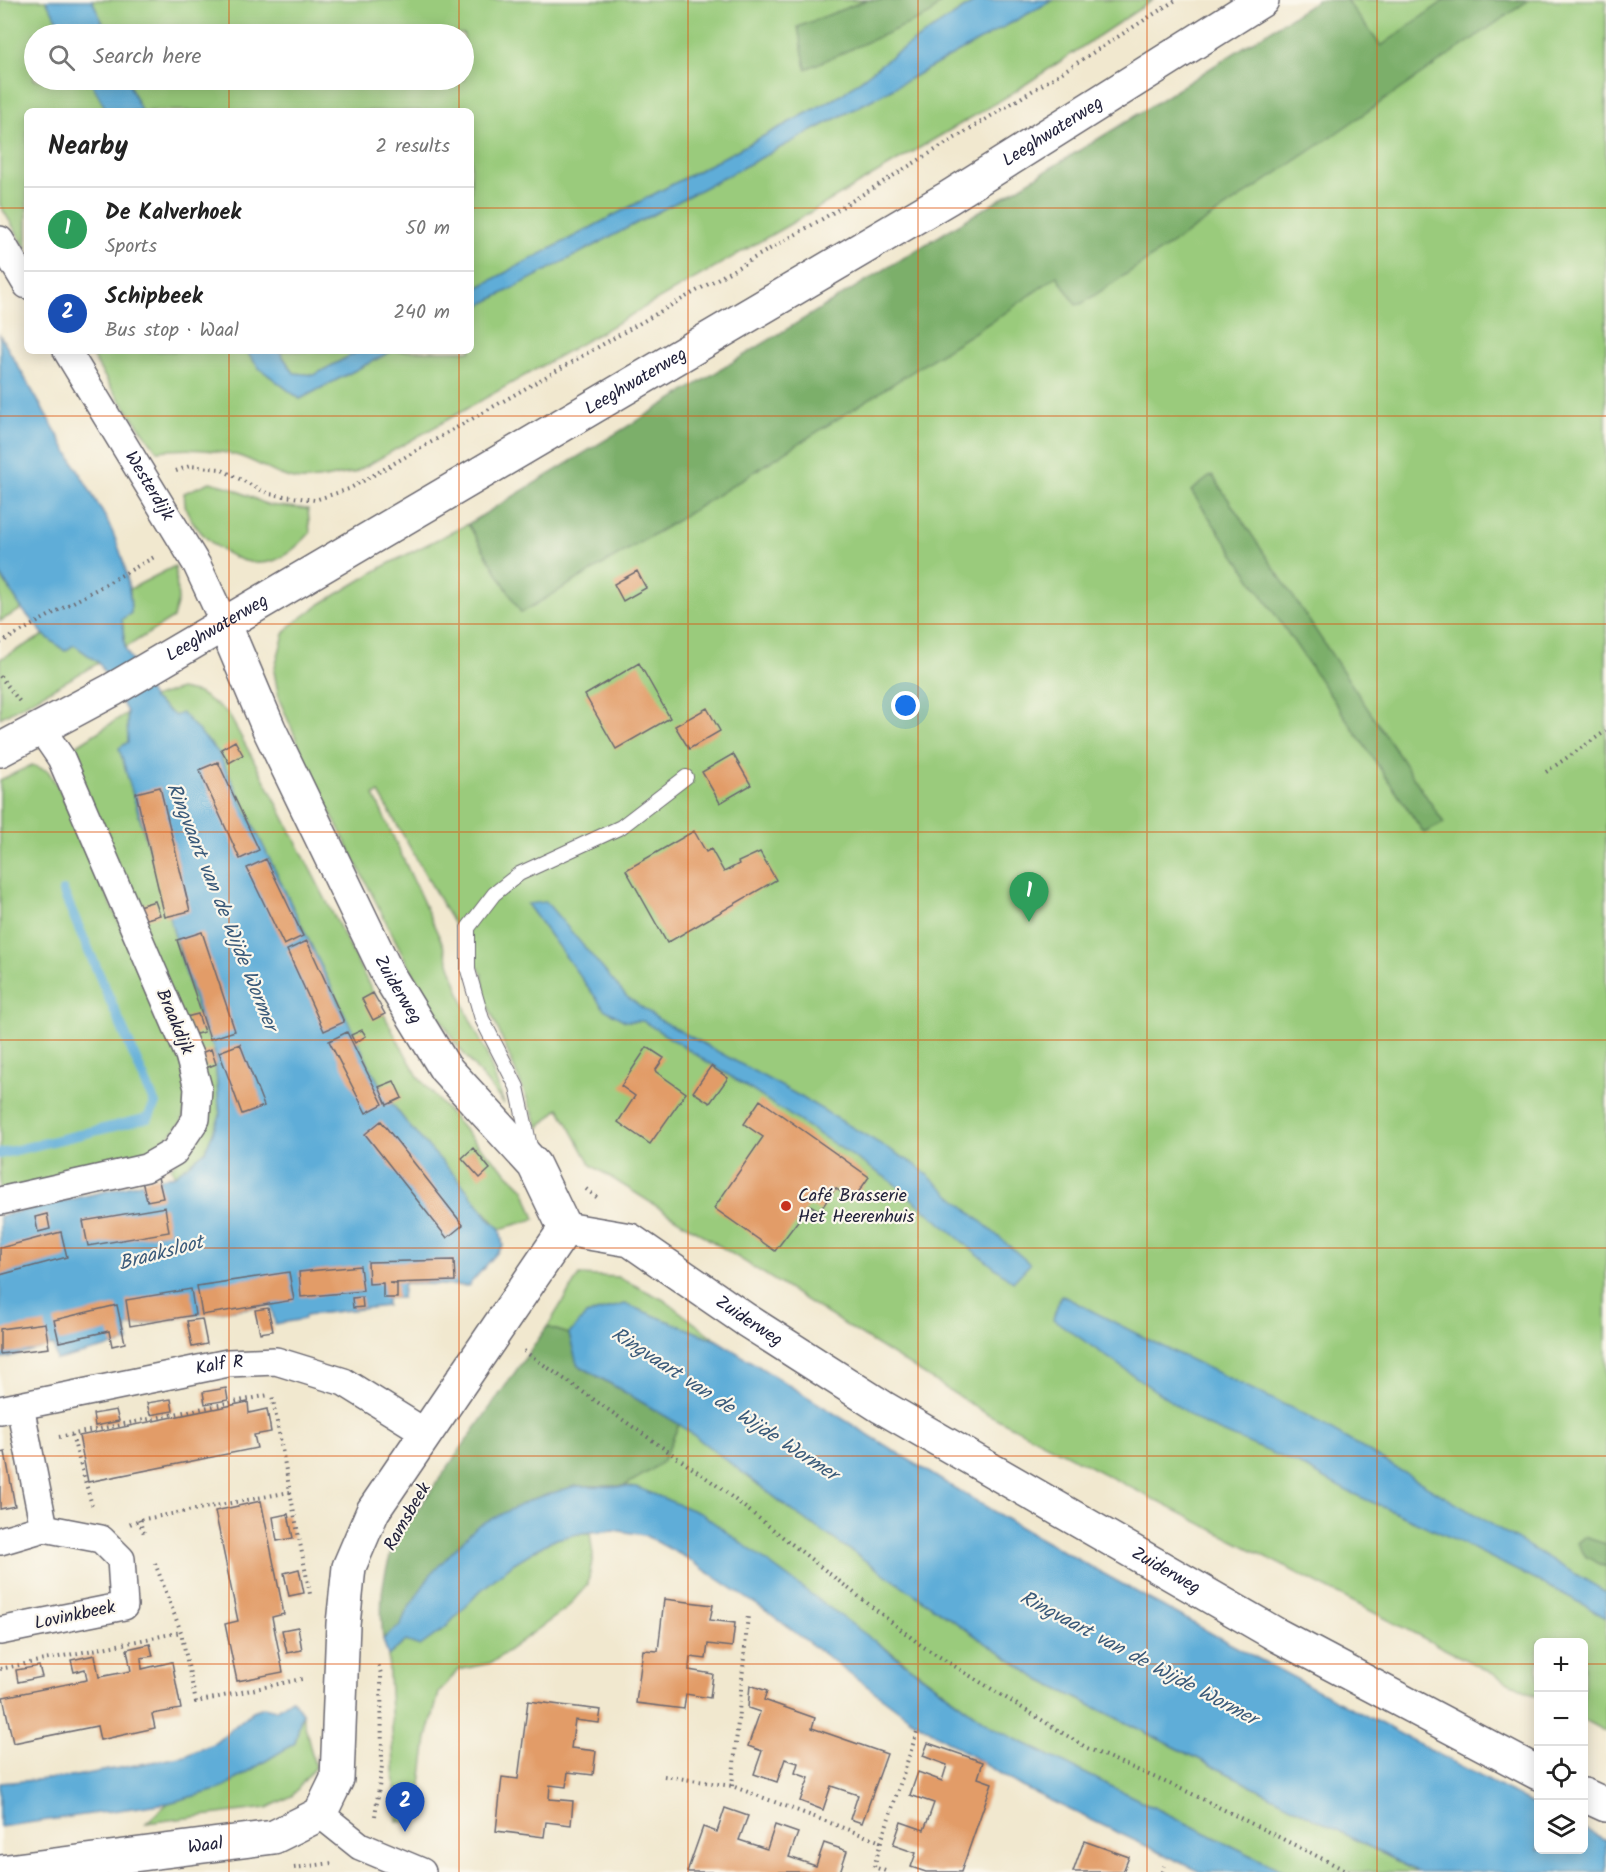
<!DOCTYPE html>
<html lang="en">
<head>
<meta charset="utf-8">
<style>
	:root { --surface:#fff; --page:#f2f2f2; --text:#222; --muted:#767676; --line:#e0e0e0; --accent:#0f766e }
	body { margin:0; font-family:Kalam,sans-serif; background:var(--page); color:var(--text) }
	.controls { position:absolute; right:18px; bottom:18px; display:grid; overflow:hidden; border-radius:9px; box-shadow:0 3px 15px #0003 }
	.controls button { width:54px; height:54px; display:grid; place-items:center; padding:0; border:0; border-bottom:2px solid var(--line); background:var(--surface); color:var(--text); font:30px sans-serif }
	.you { position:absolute; left:906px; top:706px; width:21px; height:21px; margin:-15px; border:4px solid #fff; border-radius:50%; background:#1a73e8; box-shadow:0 0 0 9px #1a73e833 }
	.badge { display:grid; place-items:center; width:39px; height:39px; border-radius:50%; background:var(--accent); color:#fff; font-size:20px; font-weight:700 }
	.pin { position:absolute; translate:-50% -50px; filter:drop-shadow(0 2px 3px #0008) }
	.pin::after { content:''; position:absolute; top:32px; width:21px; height:18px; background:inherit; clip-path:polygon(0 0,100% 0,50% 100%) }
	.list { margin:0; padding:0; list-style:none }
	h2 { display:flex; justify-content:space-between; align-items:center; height:78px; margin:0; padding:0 24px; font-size:26px }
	h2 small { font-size:20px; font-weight:400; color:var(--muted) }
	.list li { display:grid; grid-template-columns:39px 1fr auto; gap:18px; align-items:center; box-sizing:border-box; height:84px; padding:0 24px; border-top:2px solid var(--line) }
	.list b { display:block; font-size:22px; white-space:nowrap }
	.list p { margin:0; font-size:20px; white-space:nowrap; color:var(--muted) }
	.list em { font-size:20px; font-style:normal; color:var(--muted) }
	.icon { flex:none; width:33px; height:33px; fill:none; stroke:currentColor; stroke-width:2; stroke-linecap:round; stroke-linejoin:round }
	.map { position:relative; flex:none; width:1606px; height:1872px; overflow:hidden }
	.search { position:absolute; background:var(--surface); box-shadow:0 3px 15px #0003; left:24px; top:24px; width:450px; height:66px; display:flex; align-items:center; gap:15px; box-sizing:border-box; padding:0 21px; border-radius:33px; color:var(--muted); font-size:22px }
	.panel { position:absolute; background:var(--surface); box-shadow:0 3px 15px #0003; left:24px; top:108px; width:450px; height:246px; border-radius:9px }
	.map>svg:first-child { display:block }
	.green { fill:#9acb7b; stroke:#5e765b; stroke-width:1.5 }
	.forest { fill:#7baf6b; stroke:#4e6853; stroke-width:1.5 }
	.water { fill:#5fadd8; stroke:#40688a; stroke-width:1.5 }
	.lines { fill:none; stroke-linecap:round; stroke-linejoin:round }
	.stream { stroke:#5fadd8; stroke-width:10 }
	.building { fill:#e29c67 }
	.lane-casing { stroke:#6a676f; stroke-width:16 }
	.street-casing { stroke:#6a676f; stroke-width:30 }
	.secondary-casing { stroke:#6a676f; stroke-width:36 }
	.path { stroke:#6a676f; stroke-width:4; stroke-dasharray:1.5 4.5; stroke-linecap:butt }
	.lane { stroke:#fff; stroke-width:14 }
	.street { stroke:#fff; stroke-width:27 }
	.secondary { stroke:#fff; stroke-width:33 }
	.grid { fill:none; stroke:#de560e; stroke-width:1.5; stroke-opacity:0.55 }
	.poi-dot { fill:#c8321e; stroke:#fbf7ec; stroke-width:2 }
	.labels { text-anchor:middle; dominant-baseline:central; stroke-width:4.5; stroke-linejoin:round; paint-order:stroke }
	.street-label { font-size:18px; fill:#22223b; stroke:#fbf7ec }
	.poi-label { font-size:18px; fill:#22223b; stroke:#fbf7ec; text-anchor:start }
	.water-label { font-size:20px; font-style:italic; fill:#3a5a7a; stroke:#fbf7ec }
</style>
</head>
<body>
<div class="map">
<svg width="1606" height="1872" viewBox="0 0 1606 1872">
	<rect width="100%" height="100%" fill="#fbf7ec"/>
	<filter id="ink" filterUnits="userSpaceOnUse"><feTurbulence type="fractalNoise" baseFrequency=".0167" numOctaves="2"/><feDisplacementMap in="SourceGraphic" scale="12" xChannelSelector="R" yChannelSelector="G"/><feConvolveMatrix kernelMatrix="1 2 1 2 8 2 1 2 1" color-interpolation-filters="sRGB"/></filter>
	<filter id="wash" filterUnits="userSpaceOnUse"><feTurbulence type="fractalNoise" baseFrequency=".008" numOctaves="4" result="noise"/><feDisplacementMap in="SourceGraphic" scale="24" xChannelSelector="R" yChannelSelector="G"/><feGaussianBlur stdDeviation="1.35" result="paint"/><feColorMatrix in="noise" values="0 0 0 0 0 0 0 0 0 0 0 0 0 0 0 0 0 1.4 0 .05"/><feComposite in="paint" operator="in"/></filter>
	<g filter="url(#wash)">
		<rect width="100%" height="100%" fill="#f1e8cf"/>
		<path class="green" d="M0,0H46L65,34H34V80H90L107,111H27V250L0,205Z
			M92,0H977L893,55L841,95L471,291V111H141L127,80H464V34H108Z
			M1053,0H1153L1011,94L787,226L354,473C338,474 314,482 299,480C274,476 261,463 239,456C212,448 184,448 157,451L112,389L89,351H246L259,368L300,399L392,351H471V310L873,99Z
			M1346,0H1606V1732L1584,1720V1642H1538V1697L982,1411L591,1165L559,1108L539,1128L486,1000L482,974L379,793L374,795L443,945L467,1013L486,1052L504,1104L456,1044L407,963L315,782L279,699L274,671L284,634L290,626L319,605L384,566L468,524L483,549L1351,6Z
			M279,351H359L314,375L294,373Z
			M210,482L229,487L268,505L308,509L310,533C300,544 288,556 273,561C240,571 200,540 187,511C184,506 185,498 184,493Z
			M175,566L178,600L173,618L125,648L122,619L131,613L130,589Z
			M0,574L22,609L0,621Z
			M44,635L65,651L74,645L99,663L0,718V659Z
			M180,689L199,693L228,713L270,790L393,1032L419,1078L476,1143L524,1189L535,1219L500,1229L410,1127L386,1096L175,716L152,698Z
			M127,713L128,742L120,748L190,987L204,1029L214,1049L220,1116L205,1151L175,1175L171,1168L204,1122L74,756L76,746Z
			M32,765L48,771L59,788L185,1071L187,1102L182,1122L150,1156L0,1190V780Z
			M579,1275L618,1277L664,1300L718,1341L625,1304L586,1315L569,1334L547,1327Z
			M679,1424L794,1512L1040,1680L1239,1779L1418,1872H1285L993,1728L894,1654L636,1487L624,1486L663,1461Z
			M582,1533H590L593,1555L588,1584L566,1609L491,1663L458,1670L439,1693L427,1738L416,1823L397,1821L388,1656L406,1641L420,1646L445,1628L480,1591L514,1563L552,1540Z
			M302,1713L315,1767L292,1796L267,1808L146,1823L168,1803L220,1789L295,1743Z"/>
		<path class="forest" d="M866,0H943L929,15L806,69L798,27Z
			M1318,0H1346L1381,46L1445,0H1529L1319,145L1083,303L1076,305L1057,276L1005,313L678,520L521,613L468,524L1116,128Z
			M1212,475L1444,823L1424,833L1191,491Z
			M547,1327L569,1334L578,1365L679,1424L663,1461L650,1471L624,1486H575L530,1500L417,1596L406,1612L401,1625L383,1639C379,1598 382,1581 394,1543Z
			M1584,1537L1606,1544V1567L1586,1557L1577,1543Z"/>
		<path class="water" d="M46,0H92L108,34H65Z
			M977,0H1053L873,99L471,310V291L841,95L893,55Z
			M90,80H127L141,111H107Z
			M0,335L107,520C122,551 130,578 131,613L122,619L125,648L152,698L175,716L182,713L218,752L371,1069L386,1096L410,1127L460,1181L491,1221L500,1229L503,1246L468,1286L404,1283L402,1298H387V1306L306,1315L304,1319L275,1324L271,1305L203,1314L126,1327L129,1342L56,1360L54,1345L0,1359V1216L175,1175L205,1151L220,1116L214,1049L204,1029L190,987L119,748L128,742L127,712L99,663L74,645L65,651L44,635L22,609L0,574Z
			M246,351H279L294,373L314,375L359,351H392L300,399L259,368Z
			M546,902L626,996L660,1020L801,1097L916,1165L1030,1264L1013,1282L971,1249L891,1181L733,1078L643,1021H625L604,1009L527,904Z
			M1061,1295L1149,1340L1308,1416L1606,1592V1618L1581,1603L1454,1539L1347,1491L1298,1464L1203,1424L1053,1319Z
			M625,1304L718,1341L946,1483L1030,1533L1227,1642L1538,1807V1850H1584V1829L1606,1840V1872H1418L1239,1779L1040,1680L794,1512L679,1424L577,1364L569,1334L586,1315Z
			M575,1486L636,1487L702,1514L993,1728L1285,1872H1201L1022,1787L911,1719L772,1615L685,1557L644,1535L614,1530L582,1533L552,1540L514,1563L480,1591L445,1628L420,1646L406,1641L388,1656L383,1639L401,1625L406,1612L431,1574L477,1526L530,1500Z
			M292,1699L302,1713L295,1743L220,1789L168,1803L0,1827V1783L70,1777L185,1756L215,1743L253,1711L264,1707L276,1710Z"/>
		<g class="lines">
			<path class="stream" d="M0,1154L148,1118L155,1104L63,891"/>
		</g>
		<g id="blocks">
			<path class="building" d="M637,571L646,588L623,601L614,584Z
				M639,663L670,718L616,749L585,695Z
				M707,708L720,731L689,749L675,726Z
				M235,741L243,755L229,763L221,749Z
				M733,754L751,785L720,803L702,772Z
				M218,762L259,850L240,859L199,770Z
				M160,787L190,911L165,917L136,793Z
				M694,831L706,852L711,849L724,872L739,864L738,862L760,852L776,880L667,943L626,870Z
				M266,859L303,936L284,945L247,868Z
				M155,901L160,915L140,921L135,907Z
				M202,932L235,1031L210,1039L177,940Z
				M307,941L344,1022L324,1031L287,950Z
				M373,993L385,1014L373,1020L362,999Z
				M198,1014L204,1032L192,1035L186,1017Z
				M362,1030L366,1036L355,1043L351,1035Z
				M347,1032L383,1104L366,1113L329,1041Z
				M240,1044L264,1106L242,1114L219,1052Z
				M647,1047L664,1058L655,1071L686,1093L650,1144L618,1122L635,1096L621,1086Z
				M211,1049L216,1064L206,1068L201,1053Z
				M711,1066L728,1078L710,1103L693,1092Z
				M394,1081L402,1098L387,1105L379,1087Z
				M760,1100L869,1177L853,1200L835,1188L820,1211L810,1205L775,1251L714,1208L763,1137L744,1124Z
				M381,1121L463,1225L447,1238L365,1134Z
				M473,1148L490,1169L480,1178L462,1158Z
				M158,1177L163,1198L147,1201L142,1181Z
				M165,1207L169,1232L88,1246L83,1221Z
				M47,1214L50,1229L38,1232L35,1217Z
				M61,1232L67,1257L0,1275V1248Z
				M454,1260L455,1281L389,1283L397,1284V1298H383V1283L369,1284L368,1262Z
				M360,1266L363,1291L301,1297L299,1272Z
				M289,1272L294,1300L202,1315L197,1286Z
				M191,1289L195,1315L130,1326L126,1300Z
				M362,1297L363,1307L353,1308L352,1298Z
				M117,1305L125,1343L112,1346L109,1331L59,1342L54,1320Z
				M268,1308L273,1331L260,1333L255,1310Z
				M202,1319L207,1344L192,1347L187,1321Z
				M45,1323L49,1348L0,1354V1329Z
				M226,1388L228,1400L205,1404L203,1392Z
				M171,1399L173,1411L150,1415L147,1403Z
				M248,1402L249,1413L267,1409L271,1432L254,1435L257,1448L88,1482L79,1436Z
				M116,1410L119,1421L95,1426L93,1414Z
				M5,1452L15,1506L0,1509V1453Z
				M261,1501L284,1614L272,1617L283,1672L237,1681L225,1624L238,1621L215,1511Z
				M288,1514L293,1538L277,1541L273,1517Z
				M299,1569L304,1593L289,1596L284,1573Z
				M664,1599L713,1605L710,1620L735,1623L732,1647L708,1644L706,1659L690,1657L689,1670L713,1674L710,1698L686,1694L684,1709L636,1703L643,1650L658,1651Z
				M298,1627L302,1650L287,1653L282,1630Z
				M150,1644L153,1656L141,1658L142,1669L172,1662L181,1709L152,1714L155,1728L100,1740L97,1726L13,1743L3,1697L87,1680L85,1669L74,1672L71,1660L95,1655L99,1677L131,1671L127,1649Z
				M39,1666L42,1677L18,1682L16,1670Z
				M750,1685L767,1691L764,1700L815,1718L812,1728L887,1754L862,1823L850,1819L858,1795L831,1786L823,1810L800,1801L809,1778L795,1773L798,1763L785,1759L777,1782L754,1774L762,1751L748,1746L760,1712L748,1708Z
				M528,1701L601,1710L599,1723L575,1720L571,1748L596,1751L593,1775L568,1772L566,1787L550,1785L549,1799L573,1801L571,1825L546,1822L544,1837L496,1831L502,1777L518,1779Z
				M928,1743L983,1762L978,1778L992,1783L961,1872H926L911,1867L916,1853L893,1845L901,1822L924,1830L929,1817L934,1803L910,1795L918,1772L942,1781L947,1765L923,1756Z
				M725,1808L748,1816L739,1840L767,1849L775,1825L798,1833L789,1857L816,1866L824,1843L847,1851L840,1872H687L703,1827L717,1832Z
				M1084,1841L1129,1857L1123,1872H1073Z"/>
		</g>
	</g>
	<g filter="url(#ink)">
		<use href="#blocks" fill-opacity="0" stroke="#6a676f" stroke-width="1.5"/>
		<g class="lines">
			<g class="lane-casing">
				<path id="lane" d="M531,1151L517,1087L482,1019L468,970V928L494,894L519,874L621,827L686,777"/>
			</g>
			<g class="street-casing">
				<g id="street">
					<path d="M0,240L27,285"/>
					<path id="s1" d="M67,351L197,565L224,623"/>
					<path d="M0,1201L146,1168L174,1152L196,1119L198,1088L189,1055L61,758L41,729"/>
					<path d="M20,1406L44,1528"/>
					<path id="s2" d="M0,1410L228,1363L276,1361L344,1382L426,1433"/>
					<path d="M0,1541L44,1528L101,1539L121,1559L124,1606L0,1631"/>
					<path d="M320,1814L360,1846L422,1872"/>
				</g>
			</g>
			<g class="secondary-casing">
				<g id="secondary">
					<path id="s3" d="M224,623L269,729L387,973L445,1068L534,1165L565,1229"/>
					<path id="s4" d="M0,750L112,690L948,198L1262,0"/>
					<path id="s5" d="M565,1229L630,1240L746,1320L882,1407L1277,1635L1538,1773"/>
					<path d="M1584,1795L1606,1805"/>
					<path id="s6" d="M0,1872L274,1837L320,1814L337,1779L343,1624L349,1567L373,1511L565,1229"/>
				</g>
			</g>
			<path class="path" d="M176,471L190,466L220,469L269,494L315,500L349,489L819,221L1045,83L1176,0
				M0,643L156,556
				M0,676L20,702
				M1546,772L1606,731
				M586,1189L599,1199
				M524,1351L715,1484L922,1646L1087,1748L1188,1792L1349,1872
				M72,1435L92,1505
				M59,1437L269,1395
				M290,1492L310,1594
				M139,1520L145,1536
				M130,1524L139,1520L290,1492L272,1395
				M155,1563L181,1632L196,1702L306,1678
				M0,1669L181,1632
				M664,1776L732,1786L881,1842L874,1867L888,1872
				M732,1786L748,1615
				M375,1816L382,1766L381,1674L378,1663
				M881,1842L917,1732
				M294,1868L332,1863
				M1162,1872L1164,1866"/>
			<use href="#lane" class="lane"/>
			<use href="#street" class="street"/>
			<use href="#secondary" class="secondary"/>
		</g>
	</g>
	<path class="grid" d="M229,0V34M459,0V34M688,0V1872M918,0V1872M1147,0V1872M1377,0V1872M229,80V111M459,80V111M0,208H27M471,208H1606M229,351V1872M459,351V1872M0,416H1606M0,624H1606M0,832H1606M0,1040H1606M0,1248H1606M0,1456H1606M0,1664H1538M1584,1664H1606"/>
	<circle class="poi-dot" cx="786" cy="1206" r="6"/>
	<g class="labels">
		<g class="street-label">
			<text stroke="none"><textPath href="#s4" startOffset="1221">Leeghwaterweg</textPath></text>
			<text stroke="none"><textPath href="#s4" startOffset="735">Leeghwaterweg</textPath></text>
			<text stroke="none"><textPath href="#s1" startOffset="158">Westerdijk</textPath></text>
			<text stroke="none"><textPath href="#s4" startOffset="249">Leeghwaterweg</textPath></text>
			<text stroke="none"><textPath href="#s3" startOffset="406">Zuiderweg</textPath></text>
			<text transform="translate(174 1022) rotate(67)">Braakdijk</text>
			<text stroke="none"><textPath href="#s5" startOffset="210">Zuiderweg</textPath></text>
			<text stroke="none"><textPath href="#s2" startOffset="224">Kalf R</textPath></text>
			<text transform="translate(408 1517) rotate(-60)">Ramsbeek</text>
			<text stroke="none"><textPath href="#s5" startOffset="696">Zuiderweg</textPath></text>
			<text transform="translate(75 1616) rotate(-12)">Lovinkbeek</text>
			<text stroke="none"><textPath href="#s6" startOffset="207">Waal</textPath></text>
		</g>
		<g class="poi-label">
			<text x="798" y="1196">Café Brasserie<tspan x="798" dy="21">Het Heerenhuis</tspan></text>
		</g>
		<g class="water-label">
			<text transform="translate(221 907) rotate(68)">Ringvaart van de Wijde Wormer</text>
			<text transform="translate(161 1254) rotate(-15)">Braaksloot</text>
			<text transform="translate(724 1405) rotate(33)">Ringvaart van de Wijde Wormer</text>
			<text transform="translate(1138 1659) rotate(28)">Ringvaart van de Wijde Wormer</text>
		</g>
	</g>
</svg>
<div class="controls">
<button>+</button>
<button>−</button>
<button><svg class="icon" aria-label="locate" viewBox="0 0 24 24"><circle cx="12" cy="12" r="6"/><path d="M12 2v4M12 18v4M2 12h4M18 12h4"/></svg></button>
<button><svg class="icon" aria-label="layers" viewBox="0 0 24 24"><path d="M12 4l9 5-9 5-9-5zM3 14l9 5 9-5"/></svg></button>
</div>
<div class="you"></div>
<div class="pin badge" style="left:1029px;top:922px;background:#2e9e5b">1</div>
<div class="pin badge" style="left:405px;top:1832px;background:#1a4fb4">2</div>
<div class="search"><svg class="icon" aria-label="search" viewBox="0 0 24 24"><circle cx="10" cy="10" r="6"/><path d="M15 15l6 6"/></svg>Search here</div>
<section class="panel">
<h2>Nearby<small>2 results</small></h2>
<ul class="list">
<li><span class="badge" style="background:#2e9e5b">1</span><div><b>De Kalverhoek</b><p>Sports</p></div><em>50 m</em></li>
<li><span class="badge" style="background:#1a4fb4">2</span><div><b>Schipbeek</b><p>Bus stop · Waal</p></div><em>240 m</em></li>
</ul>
</section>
</div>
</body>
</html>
